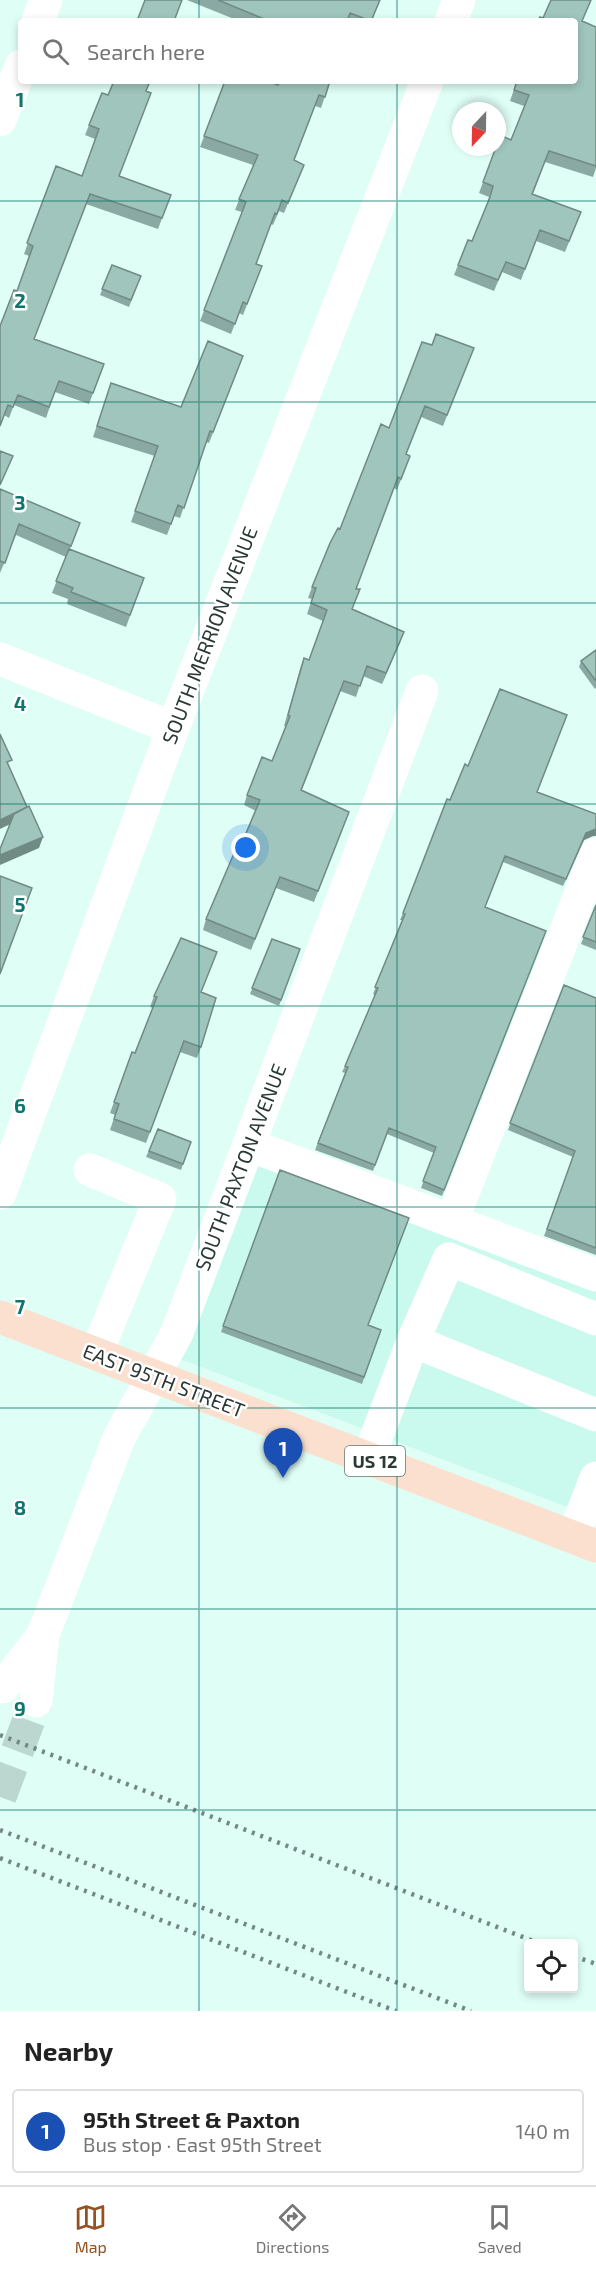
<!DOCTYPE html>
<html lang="en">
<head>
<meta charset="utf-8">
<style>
	:root { --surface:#fff; --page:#f6f6f6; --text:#222; --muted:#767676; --line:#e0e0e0; --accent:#945121 }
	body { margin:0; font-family:"Exo 2",sans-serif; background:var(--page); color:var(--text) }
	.controls { position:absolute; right:18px; bottom:18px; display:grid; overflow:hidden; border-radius:6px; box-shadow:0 3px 9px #0003 }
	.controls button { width:54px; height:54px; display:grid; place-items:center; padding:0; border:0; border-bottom:2px solid var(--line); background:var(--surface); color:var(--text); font:30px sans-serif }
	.compass { position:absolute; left:452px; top:102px; width:54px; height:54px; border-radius:50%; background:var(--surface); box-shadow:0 3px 9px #0003; rotate:202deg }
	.you { position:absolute; left:246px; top:848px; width:21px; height:21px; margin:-15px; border:4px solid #fff; border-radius:50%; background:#1a73e8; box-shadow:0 0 0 9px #1a73e833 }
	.badge { display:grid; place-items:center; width:39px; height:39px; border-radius:50%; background:var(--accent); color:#fff; font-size:20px; font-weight:700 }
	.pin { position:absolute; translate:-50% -50px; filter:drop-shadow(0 2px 3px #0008) }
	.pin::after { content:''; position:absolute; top:32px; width:21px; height:18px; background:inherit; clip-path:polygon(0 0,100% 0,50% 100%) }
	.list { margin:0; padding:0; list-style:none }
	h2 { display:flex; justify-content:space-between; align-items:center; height:78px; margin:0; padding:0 24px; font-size:26px }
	h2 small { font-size:20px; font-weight:400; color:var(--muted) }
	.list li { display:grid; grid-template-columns:39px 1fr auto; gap:18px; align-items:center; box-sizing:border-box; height:84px; margin:0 12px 12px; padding:0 12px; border:2px solid var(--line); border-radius:6px }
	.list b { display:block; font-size:22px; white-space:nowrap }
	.list p { margin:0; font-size:20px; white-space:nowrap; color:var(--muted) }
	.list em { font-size:20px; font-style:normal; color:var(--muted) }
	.icon { flex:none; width:33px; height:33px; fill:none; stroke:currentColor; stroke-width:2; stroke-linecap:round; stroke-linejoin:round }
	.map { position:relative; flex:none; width:596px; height:2011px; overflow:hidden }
	.search { position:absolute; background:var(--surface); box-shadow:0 3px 9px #0003; left:18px; right:18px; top:18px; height:66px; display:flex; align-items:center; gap:15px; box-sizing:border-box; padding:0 21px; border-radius:6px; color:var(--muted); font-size:22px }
	.sheet { height:174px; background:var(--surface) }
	nav { display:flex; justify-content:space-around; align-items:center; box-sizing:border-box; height:84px; border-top:2px solid var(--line); background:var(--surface); font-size:16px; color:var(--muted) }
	nav a { display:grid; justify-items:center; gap:3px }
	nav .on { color:var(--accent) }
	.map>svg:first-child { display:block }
	.built { fill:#c9faed }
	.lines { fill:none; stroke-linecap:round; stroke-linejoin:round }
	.minor-tunnel { stroke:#bbd7cf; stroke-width:33; stroke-dasharray:33 16; stroke-linecap:butt }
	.minor { stroke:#fff; stroke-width:33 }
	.major { stroke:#fce0cf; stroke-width:33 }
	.rail { stroke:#738882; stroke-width:4.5; stroke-dasharray:3 6; stroke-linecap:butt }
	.wall { fill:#8aa9a2 }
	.shaded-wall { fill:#708a84 }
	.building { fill:#a0c5bc; stroke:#708a84; stroke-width:1.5 }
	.grid { fill:none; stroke:#0f766e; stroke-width:1.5; stroke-opacity:0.55 }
	.labels { text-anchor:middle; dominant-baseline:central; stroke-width:5; stroke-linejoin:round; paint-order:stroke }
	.shield { fill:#fff; stroke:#6a7472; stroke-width:1.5 }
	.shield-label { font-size:18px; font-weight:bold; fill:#2a3935 }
	.street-label { font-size:20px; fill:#2a3935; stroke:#fff }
	.grid-label { font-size:20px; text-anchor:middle; font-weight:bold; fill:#0f766e; stroke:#fff; stroke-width:5; stroke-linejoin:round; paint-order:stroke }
</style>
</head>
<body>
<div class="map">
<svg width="596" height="2011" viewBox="0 0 596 2011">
	<rect width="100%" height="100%" fill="#dffef6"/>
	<path class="built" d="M256,1141L596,1270V1518L175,1357Z"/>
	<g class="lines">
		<path class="minor-tunnel" d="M0,1797L36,1701"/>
		<path class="minor" d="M38,21L46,0
			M451,21L459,0
			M0,120L21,66
			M0,659L173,728
			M249,1145L596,1275
			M90,1170L160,1199L96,1354
			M0,1193L173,728L427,81
			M452,1221L596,854
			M413,1341L596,1415
			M368,1459L413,1341L449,1259L596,1319
			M573,1537L596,1478
			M3,1687L43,1635
			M36,1701L43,1635L119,1438L176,1335L422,691"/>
		<path class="major" d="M0,1317L596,1546"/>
		<path class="rail" d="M0,1735L541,1944
			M0,1830L471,2011
			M0,1858L396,2011
			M574,1956L596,1964"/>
	</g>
	<path class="wall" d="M187,0H380L372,21H239Z
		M543,18L582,22L596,27V168L593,177L545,162L533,194L581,212L565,252L536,241L521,280L502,272L494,291L454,275L458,265L472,241L487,205L489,197L479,193L496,147L511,140L524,106L510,101L517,81Z
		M225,81L278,85L330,81L321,108L315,106L294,160L300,175L284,213L279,211L273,225L271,224L256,264L262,266L243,315L239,313L231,334L200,321L242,212L235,210L253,165L200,147Z
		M147,91L119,176L171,195L158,229L86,204L34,339L104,364L89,404L55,392L46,418L14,405L9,418L4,415L17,291L29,256L24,254L56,166L82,176L95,139L85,135L102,93L108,95Z
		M112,265L141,276L129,307L100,295Z
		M432,345L474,348L443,426L421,417L406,455L410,456L397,490L394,488L356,589L352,610L404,632L382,684L363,676L356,697L340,691L302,790L345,823L314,902L276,888L251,950L203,930L206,919L256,811L244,805L247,795L272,761L286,726H284L300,669L304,658L309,660L323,621L307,614L312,599L308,598L312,587L389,428Z
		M239,367L209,443L206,442L180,518L174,516L167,535L131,522L155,456L93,437L111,383L181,407Z
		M0,489L80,523L70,549L144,578L126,627L67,604L68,599L52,593L66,557L16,535L0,573Z
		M596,650V688L595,689L579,667L581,661Z
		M537,792L593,836L584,840L563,886L503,862L485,907L546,931L442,1196L421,1188L434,1153L387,1134L373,1171L315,1150L345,1073L342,1072L345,1066L375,995L373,994L402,920H400L403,913L450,800Z
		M596,905V950L581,944Z
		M272,939L300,949L279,1006L250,994Z
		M564,985L596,998V1255L544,1236L573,1157L508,1130Z
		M201,992V1047L197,1058L180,1052L146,1143L110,1130L115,1115L110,1113L132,1052L135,1053L153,1008L150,1007L154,996Z
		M158,1129L191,1142L181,1170L146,1157Z
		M280,1170L369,1325L381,1330L362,1384L221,1332Z"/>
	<path class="shaded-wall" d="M404,632L400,643L382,684L386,673Z
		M27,808L23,818L0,829V820Z
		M595,829H596V836H593L584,840L563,886L586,833Z
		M43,837L39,848L0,865V855Z"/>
	<path class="building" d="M145,0H182L174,21H137Z
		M218,0H380L371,21L350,13L347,21H269Z
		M551,0H591L582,21L596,27V166L549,151L532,194L581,212L569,241L540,230L525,269L506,262L498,280L458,265L468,240L472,241L490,197L493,186L483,182L496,147H497L500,135L511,140L529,95L514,90L517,81H575V21H538L540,17L543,18Z
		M114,81H150L146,91L151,93L119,176L171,195L162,218L90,194L34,339L104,364L93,393L59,381L49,407L18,395L13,407L8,405L0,426V326L14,290L17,291L33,246L27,243L56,166L82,176L99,129L89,125L102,93L108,95Z
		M225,81H268L278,85L279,81H330L325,97L319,95L294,160L304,165L288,203L282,200L277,214L275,213L256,264L262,266L247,304L243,302L235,324L204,310L246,202L239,199L258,155L204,136Z
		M112,265L141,276L131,300L102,289Z
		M436,334L474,348L447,415L425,406L406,454L410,456L401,479L398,477L356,589H360L352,609L404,632L386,673L367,666L360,686L344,681L301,790L349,812L318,891L280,877L255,939L206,919L238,844L241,845L260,800L247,795L262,757L272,761L290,716L288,715L304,658L309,660L327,610L311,603L316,588L312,587L330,543L338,528L340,529L381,424L389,428L422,342L432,345Z
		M208,341L243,356L213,432L210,431L184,508L178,505L171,524L135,511L158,446L97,426L111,383L181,407Z
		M0,451L13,456L0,485Z
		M0,489L80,523L71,546L19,524L5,563L0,561Z
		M69,549L144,578L130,615L71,592L73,588L56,581Z
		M596,650V681L581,661Z
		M500,689L567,715L537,792L596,814V829L586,833L566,879L505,856L485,907L546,931L444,1190L423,1181L436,1147L389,1128L375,1165L318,1143L348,1067L345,1066L378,988L375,987L405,914L403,913L447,799L450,800L465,764L468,766Z
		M0,734L12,760L7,762L27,807L0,820Z
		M29,806L43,837L0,855V849L14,814Z
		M0,876L32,888L0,974Z
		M596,905V942L583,937Z
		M181,938L217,952L201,992L216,998L201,1047L184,1041L150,1132L114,1119L119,1104L114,1102L132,1052L135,1053L157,997L154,996Z
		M272,939L300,949L281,1000L252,988Z
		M564,985L596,998V1248L547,1229L575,1151L510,1123Z
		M158,1129L191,1142L183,1164L149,1151Z
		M280,1170L409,1218L368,1325L381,1330L364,1377L223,1326Z"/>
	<path class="grid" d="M199,0V21M397,0V21M199,81V2011M397,81V2011M0,201H596M0,402H596M0,603H596M0,804H596M0,1006H596M0,1207H596M0,1408H596M0,1609H596M0,1810H596"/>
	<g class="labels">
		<rect class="shield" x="345" y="1446" width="60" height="30" rx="4.5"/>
		<g class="shield-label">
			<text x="375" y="1461">US 12</text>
		</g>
		<g class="street-label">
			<text transform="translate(209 635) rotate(-69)">SOUTH MERRION AVENUE</text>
			<text transform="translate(240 1167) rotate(-69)">SOUTH PAXTON AVENUE</text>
			<text transform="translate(164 1380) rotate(21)">EAST 95TH STREET</text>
		</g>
	</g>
	<g class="grid-label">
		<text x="20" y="107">1</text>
		<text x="20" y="308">2</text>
		<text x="20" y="510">3</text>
		<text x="20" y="711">4</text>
		<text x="20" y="912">5</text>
		<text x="20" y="1113">6</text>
		<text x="20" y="1314">7</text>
		<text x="20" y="1515">8</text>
		<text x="20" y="1716">9</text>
	</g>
</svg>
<div class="controls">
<button><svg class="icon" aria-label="locate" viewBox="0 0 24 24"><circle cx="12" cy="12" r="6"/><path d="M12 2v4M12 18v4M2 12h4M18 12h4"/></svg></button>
</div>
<svg class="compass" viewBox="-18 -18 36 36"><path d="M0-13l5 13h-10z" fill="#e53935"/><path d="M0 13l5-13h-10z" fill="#767676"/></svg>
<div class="you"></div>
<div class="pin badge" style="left:283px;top:1478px;background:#1a4fb4">1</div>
<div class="search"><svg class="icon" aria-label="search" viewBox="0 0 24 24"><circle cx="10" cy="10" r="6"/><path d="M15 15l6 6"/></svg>Search here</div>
</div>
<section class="sheet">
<h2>Nearby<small></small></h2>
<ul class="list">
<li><span class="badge" style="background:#1a4fb4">1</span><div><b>95th Street &amp; Paxton</b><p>Bus stop · East 95th Street</p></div><em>140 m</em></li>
</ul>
</section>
<nav>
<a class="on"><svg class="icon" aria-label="map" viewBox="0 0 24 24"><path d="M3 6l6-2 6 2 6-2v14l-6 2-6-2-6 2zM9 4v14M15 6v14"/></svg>Map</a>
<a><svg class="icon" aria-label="directions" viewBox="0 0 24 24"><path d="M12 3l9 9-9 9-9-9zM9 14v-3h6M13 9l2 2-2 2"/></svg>Directions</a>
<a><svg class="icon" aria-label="saved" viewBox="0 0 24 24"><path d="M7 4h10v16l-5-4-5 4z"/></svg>Saved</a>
</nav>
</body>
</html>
